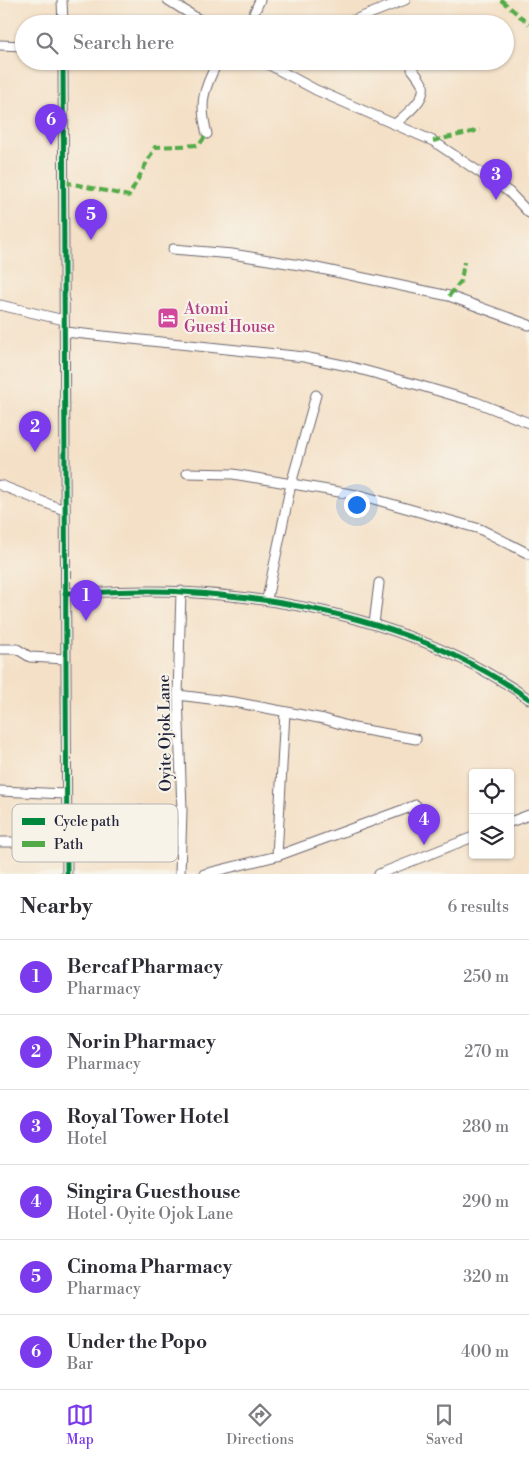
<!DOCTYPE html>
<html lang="en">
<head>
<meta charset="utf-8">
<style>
	:root { --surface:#fff; --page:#f2f2f3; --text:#2b2b33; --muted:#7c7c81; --line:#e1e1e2; --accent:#7c3aed }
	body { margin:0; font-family:"Libre Bodoni",serif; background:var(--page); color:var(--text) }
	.controls { position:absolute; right:15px; bottom:15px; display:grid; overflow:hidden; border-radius:5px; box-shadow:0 1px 4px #0004 }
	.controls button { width:45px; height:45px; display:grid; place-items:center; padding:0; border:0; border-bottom:1px solid var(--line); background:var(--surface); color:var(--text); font:25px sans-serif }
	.you { position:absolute; left:356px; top:504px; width:18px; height:18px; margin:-12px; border:4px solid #fff; border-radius:50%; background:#1a73e8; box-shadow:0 0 0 8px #1a73e833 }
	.badge { display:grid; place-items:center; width:32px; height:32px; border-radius:50%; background:var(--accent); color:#fff; font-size:16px; font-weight:700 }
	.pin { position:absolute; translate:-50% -41px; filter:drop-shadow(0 1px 2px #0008) }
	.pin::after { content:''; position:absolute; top:26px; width:18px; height:15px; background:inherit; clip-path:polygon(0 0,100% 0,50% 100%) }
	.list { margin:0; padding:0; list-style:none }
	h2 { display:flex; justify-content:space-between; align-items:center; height:65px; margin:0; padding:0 20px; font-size:21px }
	h2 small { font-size:16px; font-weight:400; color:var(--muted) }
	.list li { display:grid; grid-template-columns:32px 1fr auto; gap:15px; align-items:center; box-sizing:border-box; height:75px; padding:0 20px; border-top:1px solid var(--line) }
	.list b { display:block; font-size:19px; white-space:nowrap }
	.list p { margin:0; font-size:16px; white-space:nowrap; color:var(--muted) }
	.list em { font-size:16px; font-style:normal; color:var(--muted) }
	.icon { flex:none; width:28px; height:28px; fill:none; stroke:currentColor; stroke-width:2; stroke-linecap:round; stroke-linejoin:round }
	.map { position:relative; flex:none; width:529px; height:874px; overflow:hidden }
	.search { position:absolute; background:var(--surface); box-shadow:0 1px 4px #0004; left:15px; right:15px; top:15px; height:55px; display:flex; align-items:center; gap:12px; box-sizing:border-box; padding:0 18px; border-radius:28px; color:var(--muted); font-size:19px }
	.sheet { height:515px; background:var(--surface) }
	nav { display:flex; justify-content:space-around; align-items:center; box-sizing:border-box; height:70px; border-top:1px solid var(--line); background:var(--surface); font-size:14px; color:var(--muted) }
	nav a { display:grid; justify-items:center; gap:2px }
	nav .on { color:var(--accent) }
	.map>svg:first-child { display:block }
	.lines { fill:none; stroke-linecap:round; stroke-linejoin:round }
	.minor-casing { stroke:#6c646c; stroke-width:11 }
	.minor { stroke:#fff; stroke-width:9 }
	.quiet { stroke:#53aa46; stroke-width:4; stroke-dasharray:8 4; stroke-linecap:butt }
	.cycleway-casing { stroke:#f7f3e8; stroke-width:8 }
	.cycleway { stroke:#00873e; stroke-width:5 }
	.labels { text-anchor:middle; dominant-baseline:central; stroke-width:4.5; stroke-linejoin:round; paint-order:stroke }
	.hotel-label { font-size:16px; fill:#b23c85; stroke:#f7f3e8; text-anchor:start }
	.street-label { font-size:16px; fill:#22223b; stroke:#f7f3e8 }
	.key { fill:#f7f3e8; stroke:#b7b4b4; stroke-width:1 }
	.key-label { font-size:14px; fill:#22223b }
</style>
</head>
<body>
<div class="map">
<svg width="529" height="874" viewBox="0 0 529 874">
	<rect width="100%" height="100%" fill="#f7f3e8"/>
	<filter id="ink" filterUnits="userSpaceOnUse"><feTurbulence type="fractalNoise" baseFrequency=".02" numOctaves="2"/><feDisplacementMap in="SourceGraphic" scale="10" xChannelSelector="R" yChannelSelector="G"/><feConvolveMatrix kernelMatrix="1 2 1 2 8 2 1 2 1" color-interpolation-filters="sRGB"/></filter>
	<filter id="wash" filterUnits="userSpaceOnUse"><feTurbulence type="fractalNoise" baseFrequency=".0096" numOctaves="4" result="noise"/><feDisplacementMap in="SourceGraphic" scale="20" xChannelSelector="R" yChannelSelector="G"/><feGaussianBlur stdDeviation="1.12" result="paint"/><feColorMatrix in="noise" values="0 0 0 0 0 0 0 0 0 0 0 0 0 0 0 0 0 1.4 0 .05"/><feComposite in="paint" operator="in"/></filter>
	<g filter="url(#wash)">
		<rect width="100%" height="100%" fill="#f4e0c6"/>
	</g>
	<g filter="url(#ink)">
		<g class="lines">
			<g class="minor-casing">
				<path id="minor" d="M62,0L63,24
					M168,0L206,24
					M249,24L260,0
					M344,24L405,0
					M0,45L24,46
					M63,61L67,874
					M262,61L316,90L433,141L509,192L529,213
					M395,124C404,116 426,100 423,86C421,80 416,74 412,69
					M207,134C199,103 203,90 218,61
					M173,249L232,254L312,267L449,296L529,325
					M0,305L64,320
					M65,332L304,357L348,366L418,385L476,402L529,423
					M187,473L233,474L363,496L480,529L529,554
					M0,485L64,510
					M65,593C104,593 144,589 182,592C305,599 427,627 529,699
					M267,599L291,484L316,395
					M374,624L379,583
					M0,649H17L30,657L65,659
					M178,695L234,702L324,719L354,728L416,739
					M0,791L65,794
					M66,812L182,810
					M510,822L529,815
					M0,842H67
					M277,856L285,712
					M180,874L182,810L178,695L181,591
					M204,874L277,856L416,805
					M379,874L473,837"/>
			</g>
			<use href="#minor" class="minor"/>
			<path class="quiet" d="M501,0L529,24
				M433,141L480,130
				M64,182L129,196L155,147L199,145L207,134
				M449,296L461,281L464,262"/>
			<g class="cycleway-casing">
				<path id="cycleway" d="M63,61L67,874
					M65,593C104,593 144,589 182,592C305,599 427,627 529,699"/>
			</g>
			<use href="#cycleway" class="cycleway"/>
		</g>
	</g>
	<defs>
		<g id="hotel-square" transform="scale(1.125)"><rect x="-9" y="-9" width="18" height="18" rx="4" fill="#d1479c" stroke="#f7f3e8"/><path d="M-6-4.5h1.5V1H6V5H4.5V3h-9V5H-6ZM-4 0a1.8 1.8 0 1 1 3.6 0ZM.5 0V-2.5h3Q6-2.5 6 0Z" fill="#fff"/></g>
	</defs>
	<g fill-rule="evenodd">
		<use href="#hotel-square" x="168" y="318"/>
	</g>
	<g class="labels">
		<g class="hotel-label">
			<text x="184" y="309">Atomi<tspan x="184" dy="18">Guest House</tspan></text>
		</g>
		<g class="street-label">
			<text transform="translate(165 733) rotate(-91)">Oyite Ojok Lane</text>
		</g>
	</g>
	<rect x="12" y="804" width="166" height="58" rx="8" class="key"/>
	<rect x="22" y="818" width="23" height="7" fill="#00873e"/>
	<rect x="22" y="841" width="23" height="6" fill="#53aa46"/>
	<g class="key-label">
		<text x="54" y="826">Cycle path</text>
		<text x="54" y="849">Path</text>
	</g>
</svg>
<div class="controls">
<button><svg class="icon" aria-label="locate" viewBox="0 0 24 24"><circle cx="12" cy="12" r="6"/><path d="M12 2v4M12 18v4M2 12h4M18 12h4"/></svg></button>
<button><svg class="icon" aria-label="layers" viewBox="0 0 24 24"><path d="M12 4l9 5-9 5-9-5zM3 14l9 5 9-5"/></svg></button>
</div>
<div class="you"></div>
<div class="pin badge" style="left:86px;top:621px">1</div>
<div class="pin badge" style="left:35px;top:452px">2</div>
<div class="pin badge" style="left:496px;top:200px">3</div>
<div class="pin badge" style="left:424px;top:845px">4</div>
<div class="pin badge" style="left:91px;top:240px">5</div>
<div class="pin badge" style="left:51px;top:145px">6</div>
<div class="search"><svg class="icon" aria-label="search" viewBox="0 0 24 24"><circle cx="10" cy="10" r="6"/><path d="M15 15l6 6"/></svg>Search here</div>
</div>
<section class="sheet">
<h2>Nearby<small>6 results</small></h2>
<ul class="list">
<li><span class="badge">1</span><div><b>Bercaf Pharmacy</b><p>Pharmacy</p></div><em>250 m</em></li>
<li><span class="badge">2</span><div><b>Norin Pharmacy</b><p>Pharmacy</p></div><em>270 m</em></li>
<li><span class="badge">3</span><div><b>Royal Tower Hotel</b><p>Hotel</p></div><em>280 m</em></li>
<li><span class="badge">4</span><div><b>Singira Guesthouse</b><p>Hotel · Oyite Ojok Lane</p></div><em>290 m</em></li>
<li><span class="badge">5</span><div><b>Cinoma Pharmacy</b><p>Pharmacy</p></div><em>320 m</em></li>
<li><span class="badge">6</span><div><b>Under the Popo</b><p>Bar</p></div><em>400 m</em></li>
</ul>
</section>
<nav>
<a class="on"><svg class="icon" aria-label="map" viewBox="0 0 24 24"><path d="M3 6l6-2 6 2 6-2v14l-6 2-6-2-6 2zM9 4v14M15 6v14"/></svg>Map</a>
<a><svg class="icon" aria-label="directions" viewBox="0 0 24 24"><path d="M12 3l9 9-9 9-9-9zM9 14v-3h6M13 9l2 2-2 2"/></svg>Directions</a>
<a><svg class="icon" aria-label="saved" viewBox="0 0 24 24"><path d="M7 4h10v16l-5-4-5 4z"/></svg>Saved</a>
</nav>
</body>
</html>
